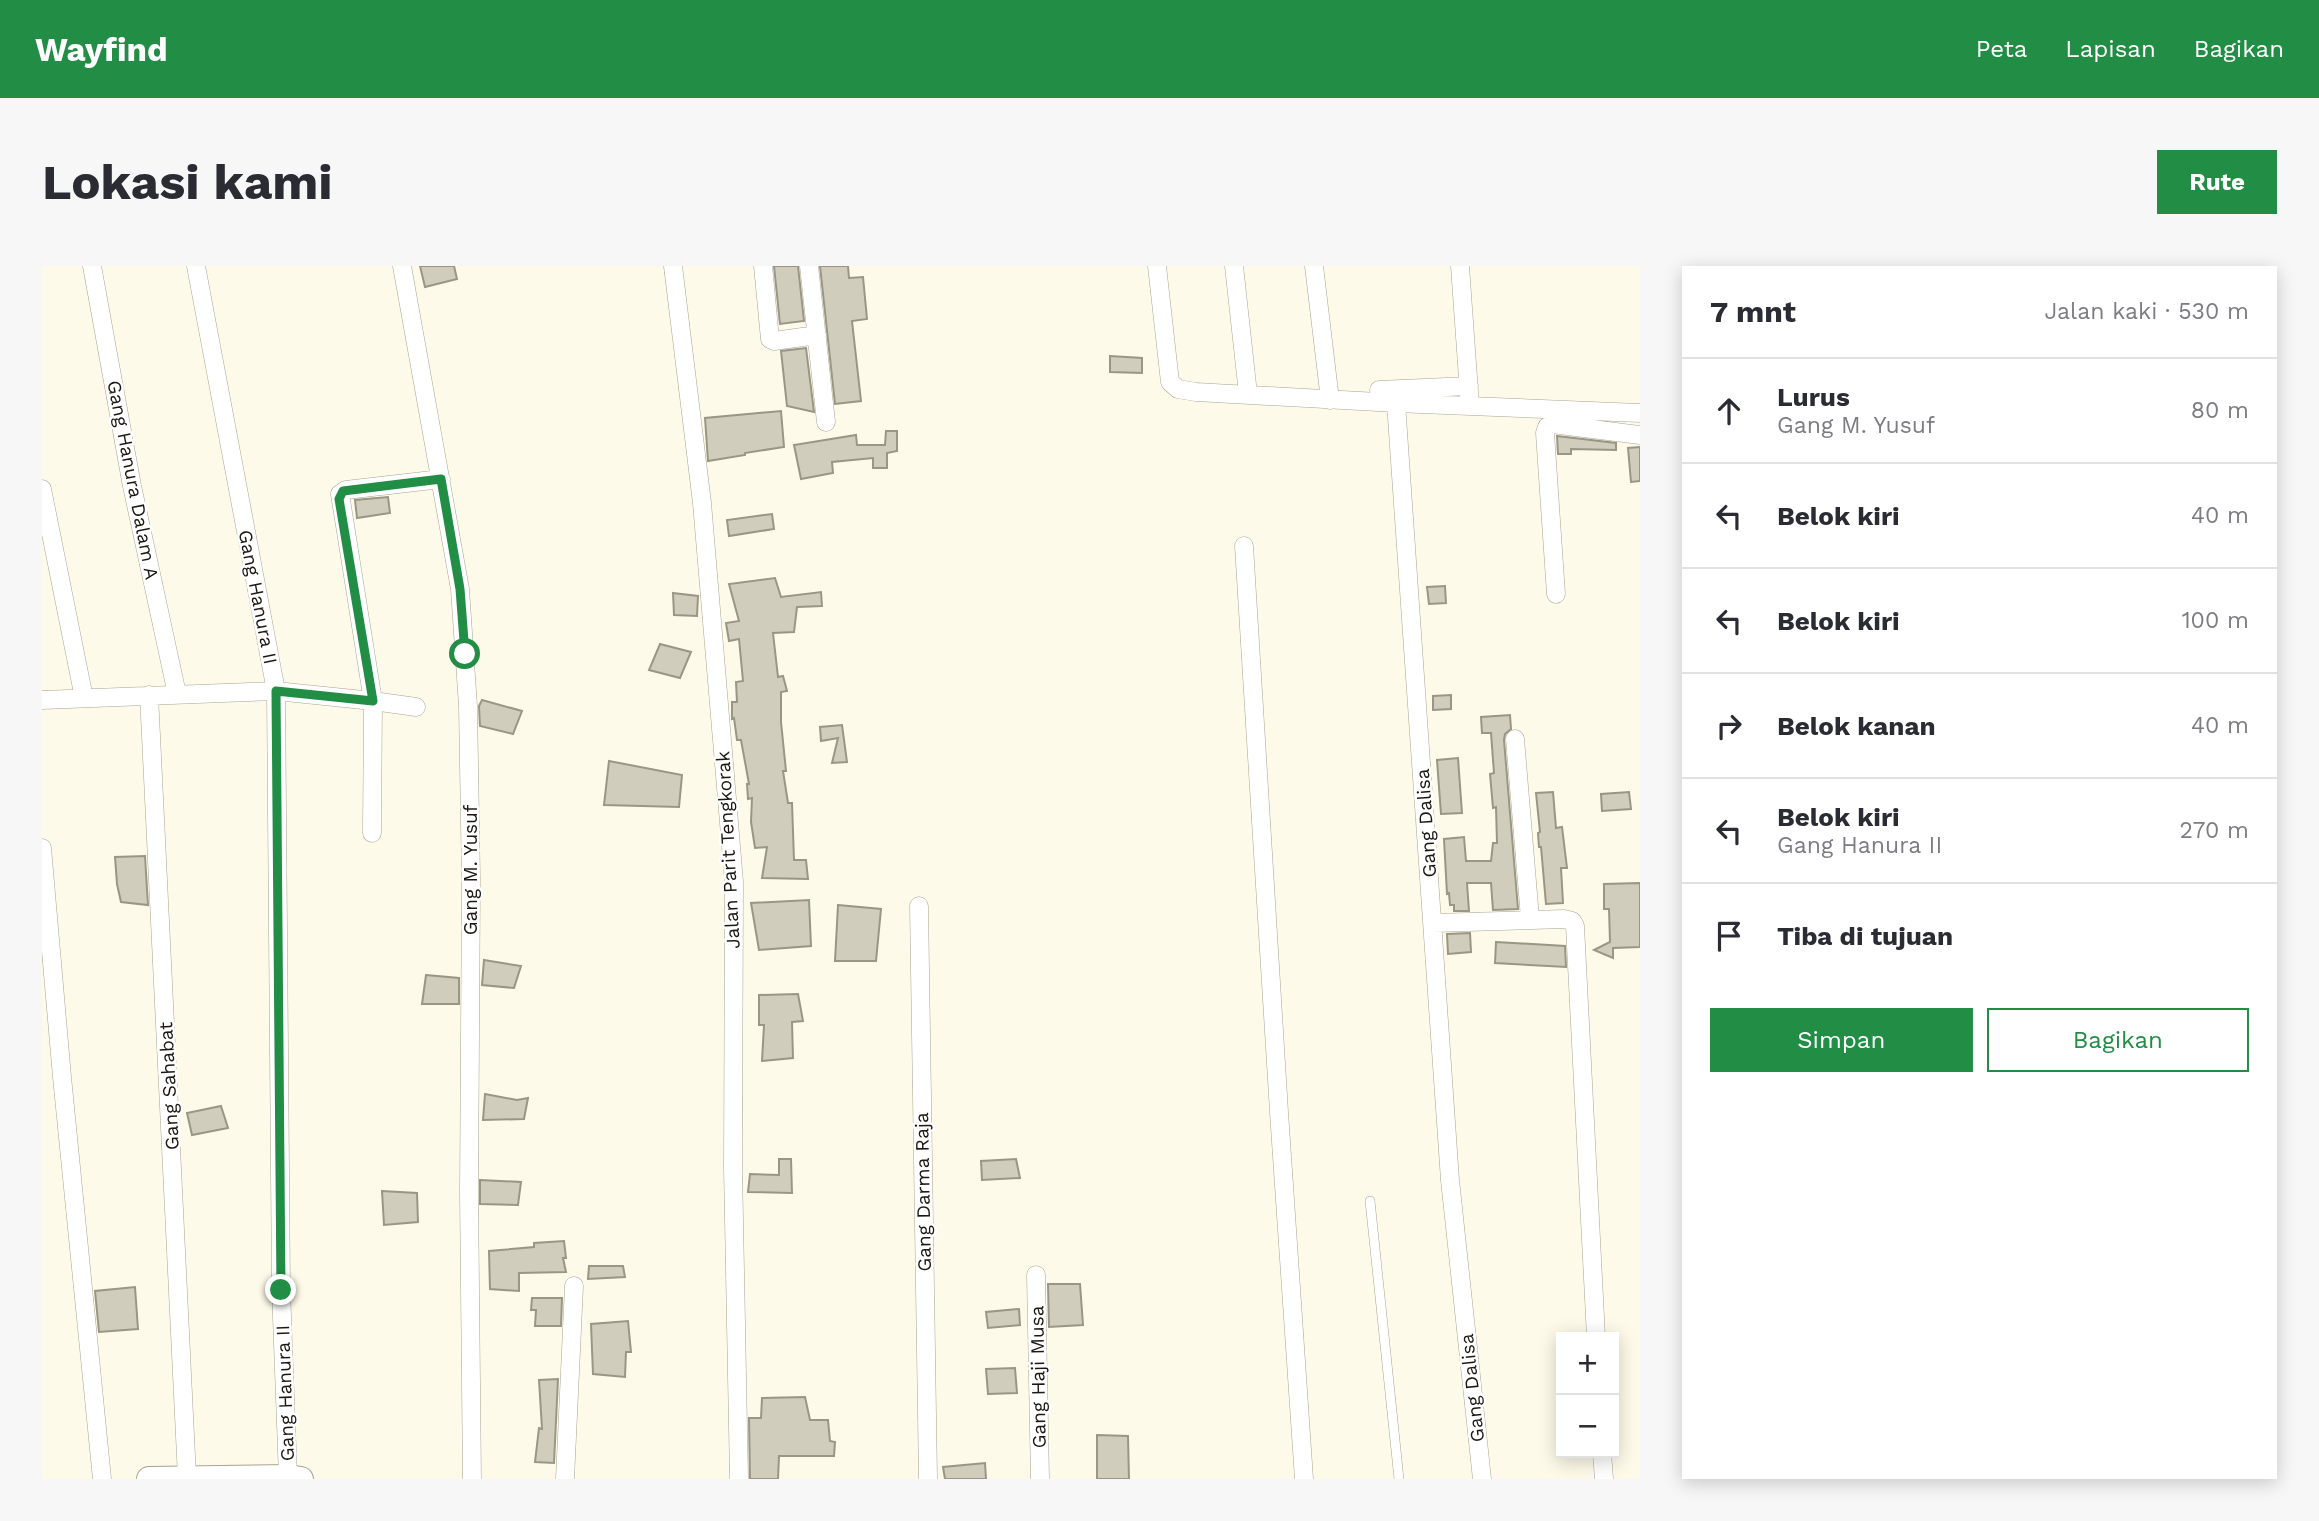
<!DOCTYPE html>
<html lang="id">
<head>
<meta charset="utf-8">
<style>
	:root { --surface:#fff; --page:#f7f7f7; --text:#2b2b33; --muted:#7c7c81; --line:#e1e1e2; --accent:#218d45 }
	body { margin:0; font-family:"Work Sans",sans-serif; background:var(--page); color:var(--text) }
	.controls { position:absolute; right:21px; bottom:21px; display:grid; overflow:hidden; border-radius:0px; box-shadow:0 4px 18px #0003 }
	.controls button { width:63px; height:63px; display:grid; place-items:center; padding:0; border:0; border-bottom:2px solid var(--line); background:var(--surface); color:var(--text); font:35px sans-serif }
	.stop { position:absolute; width:21px; height:21px; margin:-16px; border:5px solid #218d45; border-radius:50%; background:#fff }
	.stop.end { background:#218d45; border-color:#fff; box-shadow:0 2px 7px #0008 }
	.list { margin:0; padding:0; list-style:none }
	h2 { display:flex; justify-content:space-between; align-items:center; height:91px; margin:0; padding:0 28px; font-size:30px }
	h2 small { font-size:23px; font-weight:400; color:var(--muted) }
	.list li { display:grid; grid-template-columns:46px 1fr auto; gap:21px; align-items:center; box-sizing:border-box; height:105px; padding:0 28px; border-top:2px solid var(--line) }
	.list b { display:block; font-size:26px; white-space:nowrap }
	.list p { margin:0; font-size:23px; white-space:nowrap; color:var(--muted) }
	.list em { font-size:23px; font-style:normal; color:var(--muted) }
	.actions { display:flex; gap:14px; padding:21px 28px }
	.actions a { flex:1; padding:16px 0; border:2px solid var(--accent); border-radius:0px; text-align:center; font-size:24px; color:var(--accent) }
	.actions .main { background:var(--accent); color:#fff }
	.icon { flex:none; width:38px; height:38px; fill:none; stroke:currentColor; stroke-width:2; stroke-linecap:round; stroke-linejoin:round }
	.map { position:relative; flex:none; width:1598px; height:1213px; overflow:hidden; border-radius:0px }
	header { display:flex; align-items:center; gap:42px; box-sizing:border-box; height:98px; padding:0 35px; background:var(--accent); color:#fff }
	header strong { font-size:33px }
	nav { display:flex; gap:38px; margin-inline-start:auto; font-size:24px }
	.intro { display:flex; align-items:center; justify-content:space-between; box-sizing:border-box; height:168px; padding:0 42px }
	h1 { margin:0; font-size:49px }
	.button { padding:18px 32px; border-radius:0px; background:var(--accent); color:#fff; font-size:24px; font-weight:700 }
	main { display:flex; gap:42px; padding:0 42px }
	aside { flex:1; background:var(--surface); border-radius:0px; box-shadow:0 4px 18px #0003 }
	.map>svg:first-child { display:block }
	.building { fill:#d1cdbc; stroke:#9a9686; stroke-width:2 }
	.lines { fill:none; stroke-linecap:round; stroke-linejoin:round }
	.service-casing { stroke:#a7a493; stroke-width:10 }
	.minor-casing { stroke:#a7a493; stroke-width:19 }
	.secondary-casing { stroke:#a7a493; stroke-width:26 }
	.service { stroke:#fff; stroke-width:9 }
	.minor { stroke:#fff; stroke-width:18 }
	.secondary { stroke:#fff; stroke-width:24 }
	.route { stroke:#218d45; stroke-width:9 }
	.labels { text-anchor:middle; dominant-baseline:central; stroke-width:5; stroke-linejoin:round; paint-order:stroke }
	.street-label { font-size:19px; fill:#1a1812; stroke:#fff }
</style>
</head>
<body>
<header>
<strong>Wayfind</strong>
<nav><a>Peta</a><a>Lapisan</a><a>Bagikan</a></nav>
</header>
<div class="intro"><h1>Lokasi kami</h1><a class="button">Rute</a></div>
<main>
<div class="map">
<svg width="1598" height="1213" viewBox="0 0 1598 1213">
	<rect width="100%" height="100%" fill="#fefae9"/>
	<path class="building" d="M378,0H412L415,13L383,21Z
		M732,0H756L762,55L738,58Z
		M778,0H806L807,12L821,11L825,53L810,55L819,135L793,138Z
		M764,82L772,146L745,140L739,85Z
		M1068,90L1100,92V107L1068,106Z
		M739,145L742,181L703,187V189L666,195L663,152Z
		M844,165H855V185L845,187V202H831V192L790,196L791,207L759,213L752,179L814,169L815,179H843Z
		M1515,170L1574,177V184L1529,183V188H1516Z
		M1598,181V215L1589,216L1586,182Z
		M346,231L348,247L315,252L313,234Z
		M730,248L732,263L687,270L685,254Z
		M733,312L739,331L779,326L780,340L755,341L752,366L731,367L736,411L741,410L745,425L739,426V456L744,505H741L746,537H750L752,594H764L766,613L720,612L725,581L713,582L709,556L710,532L706,533L705,518H707L699,474H695L692,452L690,453V436H695L694,416L701,415L697,373L687,375L684,357L697,355L687,318Z
		M1403,320L1404,337L1387,338L1385,321Z
		M631,327L656,330L655,350L632,349Z
		M618,378L649,386L638,412L607,404Z
		M1409,429V443L1391,444V430Z
		M440,434L480,445L471,468L438,460L437,440Z
		M1468,449L1469,463L1463,468L1462,474L1476,643L1451,644L1449,617H1425L1427,645H1412V639H1408L1407,627L1405,628L1402,573L1422,571L1424,595H1449L1451,577H1455L1454,541L1451,542L1448,508L1452,507L1449,467H1440L1439,451Z
		M800,459L805,496L790,497L796,472L779,475L778,461Z
		M1416,492L1420,547L1399,548L1395,494Z
		M567,495L640,509L637,541L562,539Z
		M1511,526L1514,562L1520,561L1525,602H1519L1521,637L1504,638L1499,581H1497L1496,567L1498,566L1494,527Z
		M1587,526L1589,543L1560,545L1559,528Z
		M103,590L106,639L79,636L75,618L73,591Z
		M1598,617V681L1571,682V692L1552,684L1568,676L1567,643H1562V618Z
		M767,634L769,680L717,684L709,637Z
		M796,639L839,643L834,695H793Z
		M1428,667L1429,686L1406,688L1405,668Z
		M1454,676L1523,680L1524,701L1453,697Z
		M442,694L479,700L472,722L440,719Z
		M384,709L417,712V738H380Z
		M756,728L761,755L750,756L751,792L720,795L722,759H717V729Z
		M443,828L475,834L486,832L482,853L441,854Z
		M179,840L186,862L150,869L145,847Z
		M737,893H749L750,927L706,926L708,908L737,909Z
		M974,893L978,912L940,914L939,895Z
		M438,914L479,916L476,939L438,938Z
		M340,925L375,927L376,956L342,959Z
		M522,975L524,992H521L524,1006L477,1007V1025L448,1023L447,985L492,981V977Z
		M547,1000H581L583,1011L546,1013Z
		M1006,1018H1038L1041,1059L1007,1061Z
		M93,1021L96,1063L57,1066L53,1025Z
		M490,1032H520L519,1060H493L494,1044H489Z
		M977,1043L978,1059L946,1062L944,1046Z
		M586,1055L589,1086H584L583,1111L551,1108L549,1058Z
		M973,1102L975,1127L946,1128L944,1103Z
		M516,1113L512,1197L493,1196L497,1162L500,1163L497,1114Z
		M763,1131L768,1154H786L788,1175L793,1176L792,1190H737L736,1213H708L707,1152H719L720,1132Z
		M1055,1169L1086,1170L1087,1213H1055Z
		M943,1197L944,1213H903L901,1201Z"/>
	<g class="lines">
		<g class="service-casing">
			<path id="service" d="M1328,935L1357,1213"/>
		</g>
		<g class="minor-casing">
			<path id="minor" d="M50,0L90,220L135,428
				M154,0L234,425L239,1024L246,1211
				M360,0L418,323L426,440L429,614L427,927L430,1213
				M631,0L660,237L692,616L691,902L697,1213
				M721,0L728,73L732,75L775,69
				M767,0L784,156
				M1115,0L1128,116L1136,123L1154,126L1354,137L1408,914L1440,1213
				M1192,0L1206,128
				M1272,0L1288,134
				M1418,0L1428,140
				M1337,124L1427,120
				M1354,137L1598,147
				M0,223L42,432
				M1202,280L1237,846L1262,1213
				M1514,328L1503,167L1505,161L1510,158L1598,169
				M107,429L145,1211
				M0,434L234,425L331,435L374,441
				M1473,473L1488,652
				M330,567L331,435L298,228L304,224L399,213
				M0,582L20,811L60,1213
				M877,640L886,1213
				M1392,657L1522,653L1530,655L1533,660L1554,1071
				M994,1009L998,1213
				M1560,1187L1562,1213
				M523,1213L532,1020"/>
		</g>
		<g class="secondary-casing">
			<path id="secondary" d="M107,1213L246,1211L259,1213"/>
		</g>
		<use href="#service" class="service"/>
		<use href="#minor" class="minor"/>
		<use href="#secondary" class="secondary"/>
	</g>
	<g class="lines">
		<path class="route" d="M239,1024L234,425L331,435L297,233L301,225L399,213L418,323L423,388"/>
	</g>
	<g class="labels">
		<g class="street-label">
			<text transform="translate(91 214) rotate(79)">Gang Hanura Dalam A</text>
			<text transform="translate(216 331) rotate(79)">Gang Hanura II</text>
			<text transform="translate(1384 557) rotate(-94)">Gang Dalisa</text>
			<text transform="translate(686 584) rotate(-93)">Jalan Parit Tengkorak</text>
			<text transform="translate(428 604) rotate(-90)">Gang M. Yusuf</text>
			<text transform="translate(127 820) rotate(-93)">Gang Sahabat</text>
			<text transform="translate(881 926) rotate(-91)">Gang Darma Raja</text>
			<text transform="translate(996 1111) rotate(-91)">Gang Haji Musa</text>
			<text transform="translate(1430 1122) rotate(-96)">Gang Dalisa</text>
			<text transform="translate(243 1127) rotate(-92)">Gang Hanura II</text>
		</g>
	</g>
</svg>
<div class="controls">
<button>+</button>
<button>−</button>
</div>
<div class="stop" style="left:423px;top:388px"></div>
<div class="stop end" style="left:239px;top:1024px"></div>
</div>
<aside>
<h2>7 mnt<small>Jalan kaki · 530 m</small></h2>
<ul class="list">
<li><svg class="icon" aria-label="ahead" viewBox="0 0 24 24"><path d="M12 20V5M6 11l6-6 6 6"/></svg><div><b>Lurus</b><p>Gang M. Yusuf</p></div><em>80 m</em></li>
<li><svg class="icon" aria-label="left" viewBox="0 0 24 24"><path d="M17 20v-9H6M10 6l-5 5 5 5"/></svg><div><b>Belok kiri</b></div><em>40 m</em></li>
<li><svg class="icon" aria-label="left" viewBox="0 0 24 24"><path d="M17 20v-9H6M10 6l-5 5 5 5"/></svg><div><b>Belok kiri</b></div><em>100 m</em></li>
<li><svg class="icon" aria-label="right" viewBox="0 0 24 24"><path d="M7 20v-9h11M14 6l5 5-5 5"/></svg><div><b>Belok kanan</b></div><em>40 m</em></li>
<li><svg class="icon" aria-label="left" viewBox="0 0 24 24"><path d="M17 20v-9H6M10 6l-5 5 5 5"/></svg><div><b>Belok kiri</b><p>Gang Hanura II</p></div><em>270 m</em></li>
<li><svg class="icon" aria-label="arrive" viewBox="0 0 24 24"><path d="M6 21V4h12l-3 4 3 4H6"/></svg><div><b>Tiba di tujuan</b></div></li>
</ul>
<div class="actions"><a class="main">Simpan</a><a>Bagikan</a></div>
</aside>
</main>
</body>
</html>
